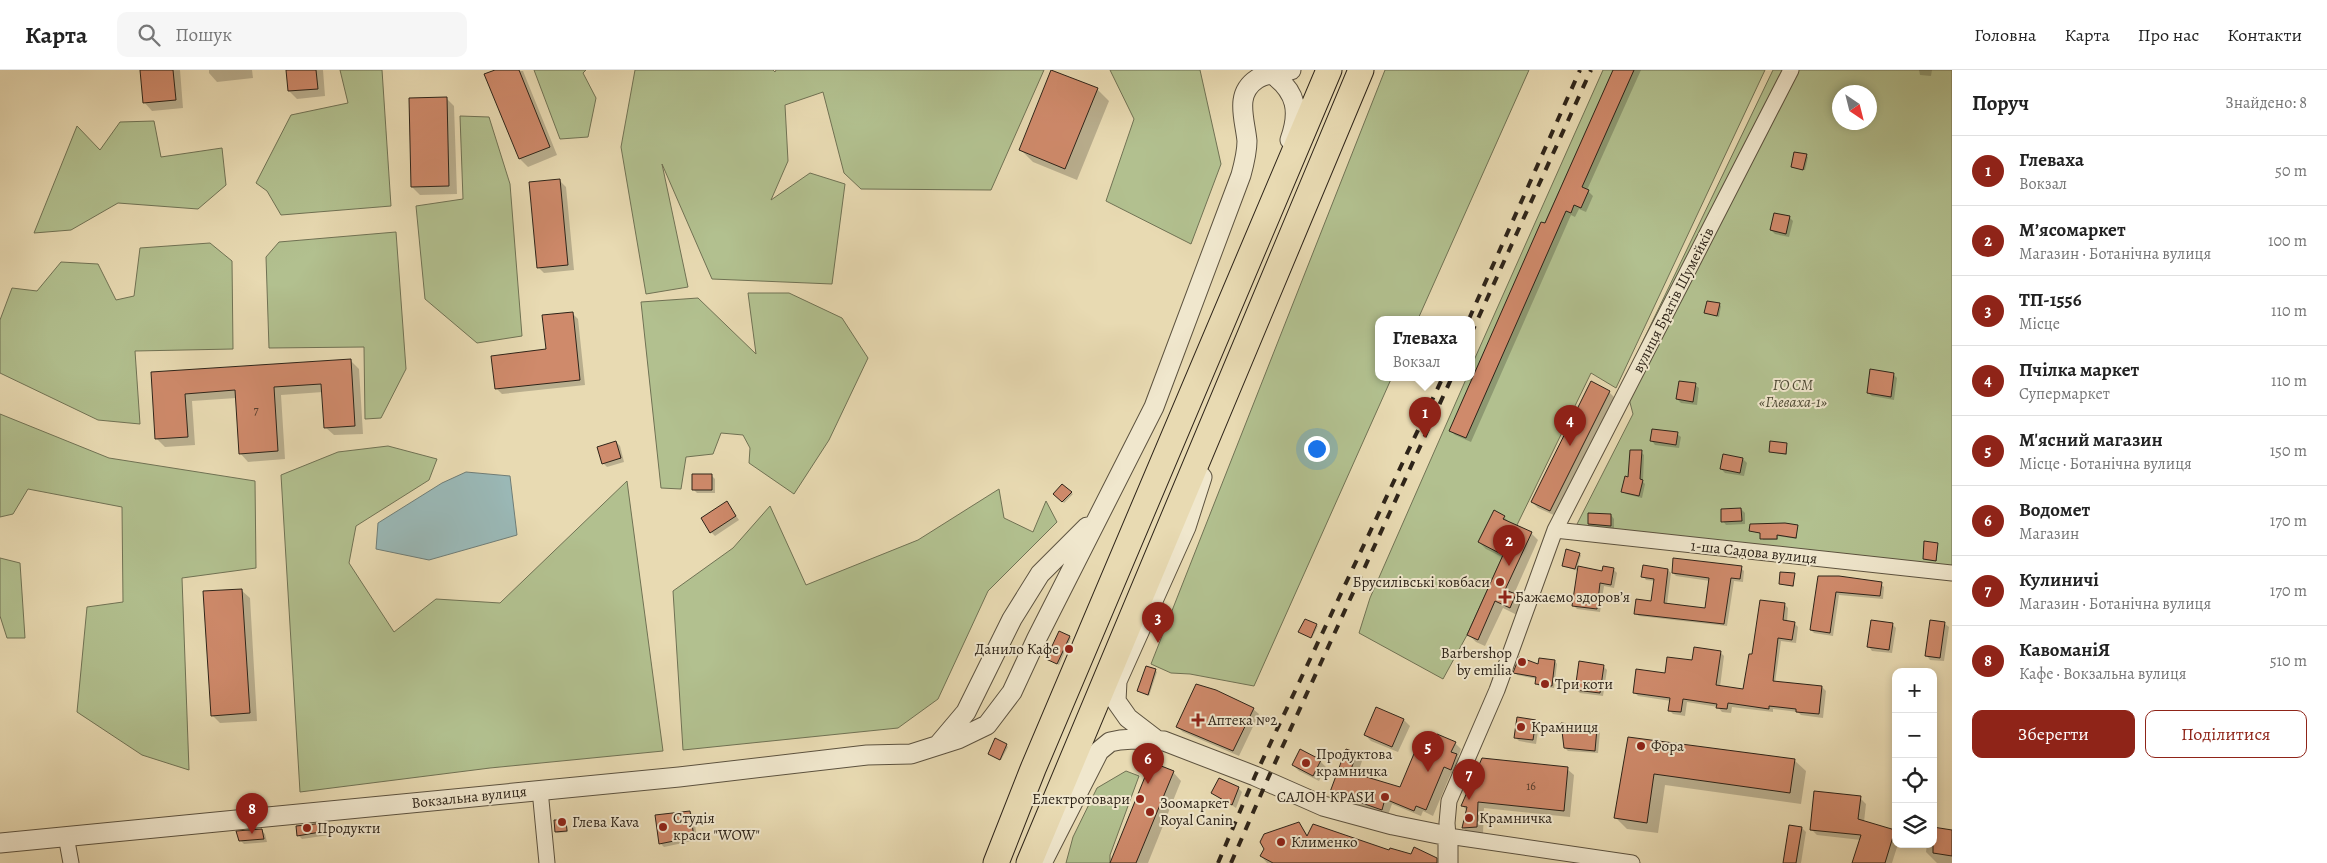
<!DOCTYPE html>
<html lang="uk">
<head>
<meta charset="utf-8">
<style>
	:root { --surface:#fff; --page:#f6f6f6; --text:#222; --muted:#767676; --line:#e0e0e0; --accent:#8f2418 }
	body { margin:0; font-family:Alegreya,serif; background:var(--page); color:var(--text) }
	.controls { position:absolute; right:15px; bottom:15px; display:grid; overflow:hidden; border-radius:10px; box-shadow:0 2px 8px #0003 }
	.controls button { width:45px; height:45px; display:grid; place-items:center; padding:0; border:0; border-bottom:1px solid var(--line); background:var(--surface); color:var(--text); font:25px sans-serif }
	.compass { position:absolute; left:1832px; top:15px; width:45px; height:45px; border-radius:50%; background:var(--surface); box-shadow:0 2px 8px #0003; rotate:145deg }
	.you { position:absolute; left:1316px; top:378px; width:18px; height:18px; margin:-12px; border:4px solid #fff; border-radius:50%; background:#1a73e8; box-shadow:0 0 0 8px #1a73e833 }
	.badge { display:grid; place-items:center; width:32px; height:32px; border-radius:50%; background:var(--accent); color:#fff; font-size:16px; font-weight:700 }
	.pin { position:absolute; translate:-50% -41px; filter:drop-shadow(0 1px 2px #0008) }
	.pin::after { content:''; position:absolute; top:26px; width:18px; height:15px; background:inherit; clip-path:polygon(0 0,100% 0,50% 100%) }
	.popup { position:absolute; left:1375px; top:246px; width:100px; height:65px; box-sizing:border-box; display:grid; place-content:center; border-radius:10px; background:var(--surface); filter:drop-shadow(0 1px 4px #0005); font-size:16px; white-space:nowrap; color:var(--muted) }
	.popup b { font-size:19px; color:var(--text) }
	.popup::after { content:''; position:absolute; left:50%; top:100%; margin-left:-10px; border:10px solid transparent; border-top-color:var(--surface) }
	.list { margin:0; padding:0; list-style:none }
	h2 { display:flex; justify-content:space-between; align-items:center; height:65px; margin:0; padding:0 20px; font-size:21px }
	h2 small { font-size:16px; font-weight:400; color:var(--muted) }
	.list li { display:grid; grid-template-columns:32px 1fr auto; gap:15px; align-items:center; box-sizing:border-box; height:70px; padding:0 20px; border-top:1px solid var(--line) }
	.list b { display:block; font-size:19px; white-space:nowrap }
	.list p { margin:0; font-size:16px; white-space:nowrap; color:var(--muted) }
	.list em { font-size:16px; font-style:normal; color:var(--muted) }
	.actions { display:flex; gap:10px; padding:15px 20px }
	.actions a { flex:1; padding:11px 0; border:1px solid var(--accent); border-radius:10px; text-align:center; font-size:18px; color:var(--accent) }
	.actions .main { background:var(--accent); color:#fff }
	.icon { flex:none; width:28px; height:28px; fill:none; stroke:currentColor; stroke-width:2; stroke-linecap:round; stroke-linejoin:round }
	.map { position:relative; flex:none; width:1952px; height:793px; overflow:hidden }
	header { display:flex; align-items:center; gap:30px; box-sizing:border-box; height:70px; padding:0 25px; background:var(--surface); border-bottom:1px solid var(--line) }
	header strong { font-size:24px }
	nav { display:flex; gap:28px; margin-inline-start:auto; font-size:18px }
	.search { width:350px; height:45px; background:var(--page); display:flex; align-items:center; gap:12px; box-sizing:border-box; padding:0 18px; border-radius:10px; color:var(--muted); font-size:19px }
	main { display:flex }
	aside { flex:1; background:var(--surface) }
	.map>svg:first-child { display:block }
	.green { fill:#b2c08f; stroke:#707254; fill-rule:evenodd }
	.water { fill:#9ab8b6; stroke:#6f7d77 }
	.shadow { fill:#0003 }
	.building { fill:#cf8a6b; stroke:#2e2419 }
	.lines { fill:none; stroke-linecap:round; stroke-linejoin:round }
	.minor-casing { stroke:#5c523f; stroke-width:17 }
	.tertiary-casing { stroke:#5c523f; stroke-width:21 }
	.trunk-casing { stroke:#2e2419; stroke-width:27 }
	.minor { stroke:#f0e7cd; stroke-width:15 }
	.tertiary { stroke:#f0e7cd; stroke-width:19 }
	.trunk { stroke:#e8dab2; stroke-width:25 }
	.rail { stroke:#2e2419; stroke-width:4; stroke-dasharray:9 9; stroke-linecap:butt }
	.poi-dot { fill:#8f2418; stroke:#f0e7cd; stroke-width:2 }
	.labels { text-anchor:middle; dominant-baseline:central; stroke-width:4; stroke-linejoin:round; paint-order:stroke }
	.number-label { font-size:12px; fill:#563e2e }
	.street-label { font-size:15px; fill:#2e2419; stroke:#f0e7cd }
	.park-label { font-size:15px; font-style:italic; fill:#4f4b36; stroke:#f0e7cd }
	.poi-label { font-size:15px; fill:#2e2419; stroke:#f0e7cd; text-anchor:start }
</style>
</head>
<body>
<header>
<strong>Карта</strong>
<div class="search"><svg class="icon" aria-label="search" viewBox="0 0 24 24"><circle cx="10" cy="10" r="6"/><path d="M15 15l6 6"/></svg>Пошук</div>
<nav><a>Головна</a><a>Карта</a><a>Про нас</a><a>Контакти</a></nav>
</header>
<main>
<div class="map">
<svg width="1952" height="793" viewBox="0 0 1952 793">
	<rect width="100%" height="100%" fill="#e8dab2"/>
	<filter id="stains"><feTurbulence type="fractalNoise" baseFrequency=".004" numOctaves="4"/><feColorMatrix values="0 0 0 0 .2 0 0 0 0 .09 0 0 0 0 .02 0 0 0 .5 -.17"/></filter>
	<radialGradient id="worn" r=".72"><stop offset=".6" stop-color="#630" stop-opacity="0"/><stop offset="1" stop-color="#630" stop-opacity=".3"/></radialGradient>
	<path class="green" d="M340,0H382L391,136L281,145L267,121L256,113L291,45L348,33Z
		M534,0H586L583,3L596,28L588,67L560,69Z
		M635,0H773L775,2L776,0H1044L991,120L861,119L844,103L823,22L785,35L788,91L771,130L810,103L845,114L832,214L712,209L662,94L688,217L646,224L621,77Z
		M1110,0H1200L1221,94L1191,174L1106,131L1134,49Z
		M1385,0H1529L1418,249H1379V307H1392L1254,616L1190,604L1171,603L1151,594Z
		M1603,0H1765L1616,318L1591,303L1517,455L1467,565L1443,609L1359,563L1370,528L1467,307H1471V297Z
		M1773,0H1952V502L1574,460L1633,344L1628,325L1620,319ZM1840,22H1870V52H1840Z
		M460,46L489,47L510,114L522,266L477,273L425,229L416,136L463,129Z
		M154,51L161,87L222,78L226,115L198,139L118,133L71,160L34,163L77,56L100,80L120,52Z
		M396,162L406,299L381,348L365,349L364,277L269,278L266,187L279,172Z
		M210,173L232,191L233,279L135,281L140,354L98,350L0,303V250L12,218L37,221L61,192L98,194L116,230L134,226L140,178Z
		M748,223H789L842,248L868,288L829,370L794,424L749,393L750,378L743,365L721,363L713,384L686,387L681,419L661,418L641,232L698,228L756,284Z
		M0,344L109,388L255,411L256,498L182,508L189,700L142,685L77,642L87,537L123,532L122,437L28,419L13,444L0,447Z
		M388,376L437,389L429,410L356,456L349,493L394,562L436,529L500,533L627,411L663,681L490,698L300,722L281,405L338,382Z
		M999,419L1004,448L1033,462L1046,431L1057,452L988,521L938,629L898,658L683,680L673,521L733,478L770,436L806,515L918,470Z
		M0,488L20,493L25,568H7L0,546Z
		M1126,701L1139,706L1110,785V793H1066L1073,767L1097,718Z"/>
	<path class="water" d="M466,402L510,406L517,465L429,490L376,479L378,453L442,413Z"/>
	<path class="shadow" d="M141,0H180L183,38L152,41L144,32Z
		M209,0H252L253,8L217,12L209,3Z
		M287,0H323L325,26L297,29L289,21Z
		M498,0L523,1L557,85L528,97L520,89Z
		M1614,0H1641L1587,120L1593,126L1586,142L1579,139L1575,147L1571,145L1471,372L1455,365L1450,360Z
		M1919,0H1932L1931,6L1920,5Z
		M1097,19L1109,31L1077,110L1033,92L1021,80Z
		M446,28L454,36L457,124L420,125L412,117Z
		M1839,31H1840V51L1836,48Z
		M1806,86L1808,87L1805,100L1792,97Z
		M560,111L566,117L574,200L544,203L538,197Z
		M1789,147L1793,151L1789,167L1775,164L1771,160Z
		M1719,234L1721,236L1719,247L1706,243Z
		M572,243L578,249L585,315L502,324L496,318L547,280Z
		M350,290L359,299L363,364L334,365L325,357L323,322L281,325L285,389L248,392L240,383L236,328L192,331L195,375L165,377L156,368L152,303Z
		M1893,304L1897,308L1894,330L1872,326L1868,323Z
		M1695,315L1699,318L1697,335L1681,333L1677,329Z
		M1609,322L1615,328L1556,446L1538,438L1532,432Z
		M1677,364L1681,367L1679,378L1655,375L1652,371Z
		M616,372L620,376L624,392L607,397L603,393Z
		M1787,374V385L1771,382Z
		M1641,382L1644,385L1643,412L1645,414L1642,428L1626,424L1623,421Z
		M1743,389L1747,393L1744,406L1725,403L1721,399Z
		M711,405L715,409V423H697L693,419Z
		M1062,416L1073,424L1064,433L1055,424Z
		M730,437L739,450L715,466L711,462Z
		M1741,439L1745,443V454L1726,455L1723,451Z
		M1611,445L1614,449V460L1593,458L1589,454Z
		M1504,447L1510,453L1531,463L1538,470L1514,524L1523,532L1517,545L1503,538L1485,576L1476,572L1469,565L1504,488L1486,479L1479,472Z
		M1797,456V469L1778,466V470H1763L1762,464L1751,461Z
		M1937,474V491L1925,490L1924,489Z
		M1579,484L1581,485L1577,498L1603,502L1613,499L1617,503L1614,518L1604,516L1600,542L1577,539L1573,535L1578,501L1563,496Z
		M1644,497L1668,500L1671,503L1667,534L1706,540L1710,511L1676,506L1673,503L1741,498L1744,501L1743,512L1734,511L1727,556L1639,546L1635,543L1652,532L1655,511L1646,510L1643,506Z
		M1794,505V517L1780,514Z
		M1819,507L1881,514L1884,517L1883,529L1839,525L1833,566L1814,563L1811,560Z
		M241,520L250,528L257,651L220,653L212,645Z
		M1784,534L1788,538L1787,552L1794,553L1798,557L1796,573L1781,571L1775,613L1822,617L1826,621L1823,648L1801,645L1798,642L1773,639V642L1732,637L1731,643L1722,642L1718,637L1687,632L1685,646L1673,644L1669,640L1671,631L1638,626L1634,622L1693,592L1720,582L1724,586L1720,617L1744,620L1753,586Z
		M1931,552L1945,554L1949,557L1944,591L1930,590L1927,586Z
		M1892,554L1896,558L1892,583L1872,581L1869,577Z
		M1316,555L1318,556L1312,568L1301,563Z
		M1069,567L1071,568L1059,595L1049,590Z
		M1540,589L1555,591L1557,594L1554,618L1539,616L1537,614V609L1517,605L1515,602L1539,595Z
		M1603,596L1607,600L1603,626L1580,623L1576,619Z
		M1155,600L1157,602L1149,626L1140,622L1138,621Z
		M1377,638L1404,650L1410,656L1398,682L1371,671L1365,665Z
		M1253,639L1259,644L1239,686L1183,662L1177,657Z
		M1535,651L1539,655L1536,674L1519,671L1515,667Z
		M1597,659L1600,662L1598,683L1568,681L1565,678Z
		M1629,668L1794,690L1806,701L1801,734L1665,715L1658,763L1627,759L1615,747Z
		M1455,673L1461,679L1458,687L1463,692L1457,705L1451,703L1433,746L1423,741L1421,746L1392,734L1388,745L1338,728L1331,722L1356,684L1362,691L1357,706L1401,719Z
		M1006,675L1008,677L1001,690L991,685Z
		M1320,691L1326,697L1319,711L1299,701L1293,695Z
		M1567,699L1574,705L1570,747L1484,738L1483,764H1470L1463,758L1467,741L1463,736Z
		M1173,702L1181,711L1148,793H1111Z
		M1238,718L1242,722L1236,738L1212,722Z
		M1860,728L1866,734L1864,752L1896,763V774H1898L1892,793H1854L1861,770L1817,765L1811,759Z
		M690,742L694,746L697,770L664,777L660,773Z
		M566,751L568,762L557,763L556,762Z
		M1299,753L1308,766L1390,782L1434,793H1267L1261,786Z
		M324,754L328,758L329,765L302,769L298,765Z
		M1802,758L1806,762L1801,793H1784Z
		M261,760L265,764L267,772L244,774L240,770Z
		M1952,761V793H1937L1926,782L1927,774H1933Z"/>
	<path class="building" d="M140,0H173L176,30L143,33Z
		M286,0H316L318,19L288,21Z
		M495,0H519L550,77L519,89L484,4Z
		M1051,0L1098,18L1065,99L1019,80Z
		M1613,0H1634L1582,117L1589,120L1581,138L1574,135L1571,143L1566,141L1466,368L1449,361L1541,152L1545,153Z
		M447,27L449,116L411,117L409,28Z
		M1794,82L1807,84L1803,100L1791,97Z
		M560,109L568,195L537,198L529,112Z
		M1774,143L1790,146L1786,164L1770,160Z
		M1707,231L1720,233L1717,246L1704,243Z
		M573,242L580,310L495,319L491,286L546,279L542,245Z
		M351,289L355,356L324,358L321,314L274,317L278,381L239,384L235,320L185,324L188,367L155,369L151,302Z
		M1870,299L1894,303L1891,327L1867,323Z
		M1591,311L1610,321L1550,441L1531,432Z
		M1679,311L1696,313L1693,332L1676,329Z
		M1652,359L1678,362L1676,375L1650,371Z
		M616,371L621,388L602,394L597,377Z
		M1770,371L1787,373L1786,384L1769,382Z
		M1630,380H1642L1640,409L1643,410L1639,426L1621,422L1625,406L1628,407Z
		M1723,384L1743,388L1740,403L1720,399Z
		M692,404H712V420H692Z
		M1062,414L1072,422L1062,432L1053,424Z
		M727,431L736,446L710,463L701,448Z
		M1741,438L1742,451L1721,452V439Z
		M1494,440L1505,446L1503,449L1532,462L1505,520L1516,524L1510,538L1495,531L1478,570L1467,565L1503,485L1478,472Z
		M1588,443L1611,444V456L1588,454Z
		M1785,453L1798,455L1796,468L1777,465V469H1760V463L1749,461L1750,454Z
		M1924,471L1938,473L1936,491L1923,489Z
		M1566,479L1580,483L1575,499L1562,496Z
		M1673,488L1742,496L1740,509L1731,508L1724,554L1634,544L1636,529L1651,531L1654,509L1641,507L1643,495L1668,499L1664,533L1705,538L1709,508L1672,503Z
		M1578,496L1602,501L1603,496L1614,498L1611,515L1600,513L1597,539L1572,536Z
		M1780,502L1795,503L1793,516L1779,514Z
		M1818,506H1839L1882,512L1880,526L1836,522L1830,563L1810,560Z
		M242,519L250,643L211,646L203,521Z
		M1760,530L1785,533L1783,550L1795,552L1792,570L1778,568L1773,611L1822,616L1819,644L1796,642V639L1769,636V639L1728,633L1727,639L1716,638L1717,634L1683,629L1681,642L1668,641L1670,628L1633,623L1636,599L1665,603L1667,587L1692,590L1694,577L1721,581L1716,615L1743,619L1749,584H1752Z
		M1305,549L1317,554L1311,568L1298,562Z
		M1871,550L1893,553L1889,580L1867,577Z
		M1930,550L1945,552L1940,588L1925,586Z
		M1059,561L1070,566L1057,594L1046,589Z
		M1519,587L1538,594L1539,588L1555,590L1552,616L1535,614L1536,607L1513,603Z
		M1579,591L1604,595L1600,623L1575,620Z
		M1146,596L1156,599L1148,625L1137,621Z
		M1196,614L1216,620L1254,638L1233,681L1176,657Z
		M1376,637L1404,649L1392,677L1364,665Z
		M1517,647L1536,650L1533,670L1514,668Z
		M1561,653L1597,658L1595,681L1564,678Z
		M1437,664L1456,672L1451,682L1457,684L1451,700L1444,697L1426,740L1416,736L1414,741L1385,729L1382,740L1330,722L1346,679L1357,683L1350,702L1400,717L1421,667L1434,672Z
		M1628,667L1795,689L1790,723L1654,704L1647,753L1614,748Z
		M995,668L1007,674L1000,690L988,684Z
		M1300,679L1321,690L1313,706L1292,695Z
		M1482,688L1568,697L1564,741L1478,732L1477,757L1462,758L1467,737L1461,736Z
		M1151,692L1174,701L1136,793H1110Z
		M1219,708L1239,717L1232,735L1211,723Z
		M1814,721L1861,726L1858,749L1895,760L1885,793H1852L1861,765L1810,760Z
		M690,741L694,767L659,774L655,745Z
		M554,750H566L567,761L555,762Z
		M1299,752L1307,766L1313,754L1389,780L1390,778L1411,784L1414,777L1437,788V793H1273L1260,786L1264,779L1260,772L1264,764Z
		M324,753L326,761L297,766L296,756Z
		M1789,755L1802,757L1796,793H1783Z
		M1933,757L1952,760V786L1933,783Z
		M262,759L264,769L239,771L236,761Z"/>
	<g class="lines">
		<g class="minor-casing">
			<path id="minor" d="M1555,460L1952,503
				M540,720L547,793
				M66,766L71,793
				M1632,793L1448,766L1447,753L1449,731L1497,620L1555,460L1791,0"/>
		</g>
		<g class="tertiary-casing">
			<path id="tertiary" d="M1272,4C1297,22 1300,42 1290,70
				M1158,671L1128,648L1116,631L1117,611L1186,457L1202,407
				M939,674L966,642L1012,549L1040,504L1087,457
				M0,773L679,707L867,685L911,684L958,669L987,655L1012,622L1037,568L1154,337L1241,105C1244,94 1247,83 1247,71C1245,49 1234,24 1257,9C1266,3 1280,2 1291,0
				M1042,793L1099,681L1110,672L1120,670L1134,669L1164,671L1255,706L1323,736L1393,755L1448,766V793"/>
		</g>
		<g class="trunk-casing">
			<path id="trunk" d="M996,793L1033,699L1329,0
				M1029,793L1361,0"/>
		</g>
		<use href="#minor" class="minor"/>
		<use href="#tertiary" class="tertiary"/>
		<use href="#trunk" class="trunk"/>
		<path class="rail" d="M1469,249L1580,0
			M1471,264L1591,0
			M1218,793L1255,706L1443,307
			M1231,793L1269,706L1452,307"/>
	</g>
	<g class="poi-dot">
		<circle cx="1500" cy="512" r="5"/>
		<path d="M1502.5 519.5h5v5h5v5h-5v5h-5v-5h-5v-5h5z"/>
		<circle cx="1069" cy="579" r="5"/>
		<circle cx="1522" cy="592" r="5"/>
		<circle cx="1545" cy="614" r="5"/>
		<path d="M1195.5 642.5h5v5h5v5h-5v5h-5v-5h-5v-5h5z"/>
		<circle cx="1521" cy="657" r="5"/>
		<circle cx="1641" cy="676" r="5"/>
		<circle cx="1306" cy="693" r="5"/>
		<circle cx="1385" cy="727" r="5"/>
		<circle cx="1140" cy="729" r="5"/>
		<circle cx="1150" cy="742" r="5"/>
		<circle cx="1469" cy="748" r="5"/>
		<circle cx="562" cy="752" r="5"/>
		<circle cx="663" cy="757" r="5"/>
		<circle cx="307" cy="758" r="5"/>
		<circle cx="1281" cy="772" r="5"/>
	</g>
	<g class="labels">
		<g class="number-label">
			<text x="256" y="340">7</text>
			<text x="1531" y="716">16</text>
		</g>
		<g class="street-label">
			<text transform="translate(1673 230) rotate(-63)">вулиця Братів Шумейків</text>
			<text transform="translate(1754 482) rotate(6)">1-ша Садова вулиця</text>
			<text transform="translate(469 727) rotate(-6)">Вокзальна вулиця</text>
		</g>
		<g class="park-label">
			<text x="1793" y="315">ГО СМ<tspan x="1793" dy="17">«Глеваха-1»</tspan></text>
		</g>
		<g class="poi-label">
			<text x="1490" y="512" text-anchor="end">Брусилівські ковбаси</text>
			<text x="1515" y="527">Бажаємо здоровʼя</text>
			<text x="1059" y="579" text-anchor="end">Данило Кафе</text>
			<text x="1512" y="583" text-anchor="end">Barbershop<tspan x="1512" dy="17">by emilia</tspan></text>
			<text x="1555" y="614">Три коти</text>
			<text x="1208" y="650">Аптека №2</text>
			<text x="1531" y="657">Крамниця</text>
			<text x="1651" y="676">Фора</text>
			<text x="1316" y="684">Продуктова<tspan x="1316" dy="17">крамничка</tspan></text>
			<text x="1375" y="727" text-anchor="end">САЛОН КРАSИ</text>
			<text x="1130" y="729" text-anchor="end">Електротовари</text>
			<text x="1160" y="733">Зоомаркет<tspan x="1160" dy="17">Royal Canin</tspan></text>
			<text x="673" y="748">Студія<tspan x="673" dy="17">краси "WOW"</tspan></text>
			<text x="1479" y="748">Крамничка</text>
			<text x="572" y="752">Глева Kava</text>
			<text x="317" y="758">Продукти</text>
			<text x="1291" y="772">Клименко</text>
		</g>
	</g>
	<rect width="100%" height="100%" filter="url(#stains)"/>
	<rect width="100%" height="100%" fill="url(#worn)"/>
</svg>
<div class="controls">
<button>+</button>
<button>−</button>
<button><svg class="icon" aria-label="locate" viewBox="0 0 24 24"><circle cx="12" cy="12" r="6"/><path d="M12 2v4M12 18v4M2 12h4M18 12h4"/></svg></button>
<button><svg class="icon" aria-label="layers" viewBox="0 0 24 24"><path d="M12 4l9 5-9 5-9-5zM3 14l9 5 9-5"/></svg></button>
</div>
<svg class="compass" viewBox="-18 -18 36 36"><path d="M0-13l5 13h-10z" fill="#e53935"/><path d="M0 13l5-13h-10z" fill="#767676"/></svg>
<div class="you"></div>
<div class="pin badge" style="left:1425px;top:368px">1</div>
<div class="popup"><b>Глеваха</b>Вокзал</div>
<div class="pin badge" style="left:1509px;top:496px">2</div>
<div class="pin badge" style="left:1158px;top:573px">3</div>
<div class="pin badge" style="left:1570px;top:376px">4</div>
<div class="pin badge" style="left:1428px;top:702px">5</div>
<div class="pin badge" style="left:1148px;top:714px">6</div>
<div class="pin badge" style="left:1469px;top:730px">7</div>
<div class="pin badge" style="left:252px;top:764px">8</div>
</div>
<aside>
<h2>Поруч<small>Знайдено: 8</small></h2>
<ul class="list">
<li><span class="badge">1</span><div><b>Глеваха</b><p>Вокзал</p></div><em>50 m</em></li>
<li><span class="badge">2</span><div><b>Мʼясомаркет</b><p>Магазин · Ботанічна вулиця</p></div><em>100 m</em></li>
<li><span class="badge">3</span><div><b>ТП-1556</b><p>Місце</p></div><em>110 m</em></li>
<li><span class="badge">4</span><div><b>Пчілка маркет</b><p>Супермаркет</p></div><em>110 m</em></li>
<li><span class="badge">5</span><div><b>М'ясний магазин</b><p>Місце · Ботанічна вулиця</p></div><em>150 m</em></li>
<li><span class="badge">6</span><div><b>Водомет</b><p>Магазин</p></div><em>170 m</em></li>
<li><span class="badge">7</span><div><b>Кулиничі</b><p>Магазин · Ботанічна вулиця</p></div><em>170 m</em></li>
<li><span class="badge">8</span><div><b>КавоманіЯ</b><p>Кафе · Вокзальна вулиця</p></div><em>510 m</em></li>
</ul>
<div class="actions"><a class="main">Зберегти</a><a>Поділитися</a></div>
</aside>
</main>
</body>
</html>
